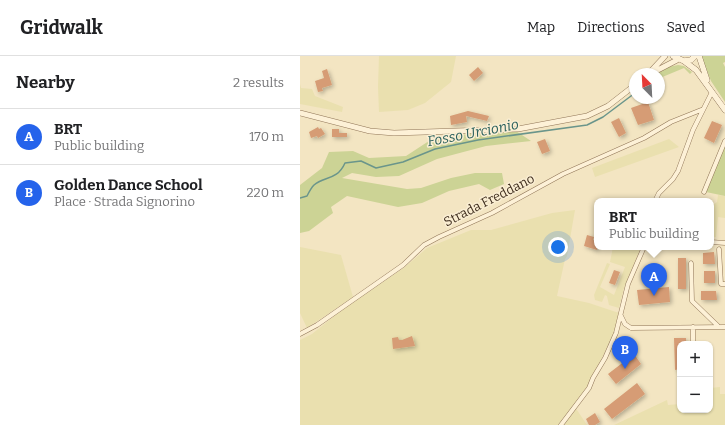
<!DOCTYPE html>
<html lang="en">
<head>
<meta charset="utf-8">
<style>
	:root { --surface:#fff; --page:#f6f6f6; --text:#202124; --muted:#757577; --line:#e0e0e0; --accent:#2563eb }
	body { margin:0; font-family:Bitter,serif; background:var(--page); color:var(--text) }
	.controls { position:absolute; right:12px; bottom:12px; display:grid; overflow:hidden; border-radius:8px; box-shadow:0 1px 3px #0004 }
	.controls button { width:36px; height:36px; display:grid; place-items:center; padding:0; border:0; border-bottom:1px solid var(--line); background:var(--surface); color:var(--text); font:20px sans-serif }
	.compass { position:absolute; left:329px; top:12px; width:36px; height:36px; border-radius:50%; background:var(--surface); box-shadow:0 1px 3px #0004; rotate:336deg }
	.you { position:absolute; left:258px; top:191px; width:14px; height:14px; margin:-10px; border:3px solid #fff; border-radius:50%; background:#1a73e8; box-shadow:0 0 0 6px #1a73e833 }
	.badge { display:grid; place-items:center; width:26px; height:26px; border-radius:50%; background:var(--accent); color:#fff; font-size:13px; font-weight:700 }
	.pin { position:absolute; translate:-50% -33px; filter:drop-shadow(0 1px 2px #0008) }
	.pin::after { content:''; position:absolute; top:21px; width:14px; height:12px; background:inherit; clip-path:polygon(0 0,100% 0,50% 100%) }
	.popup { position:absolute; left:294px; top:142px; width:120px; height:52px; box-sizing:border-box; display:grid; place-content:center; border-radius:8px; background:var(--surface); filter:drop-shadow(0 1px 3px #0005); font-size:13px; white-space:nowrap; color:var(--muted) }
	.popup b { font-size:15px; color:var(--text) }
	.popup::after { content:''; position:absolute; left:50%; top:100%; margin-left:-8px; border:8px solid transparent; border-top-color:var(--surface) }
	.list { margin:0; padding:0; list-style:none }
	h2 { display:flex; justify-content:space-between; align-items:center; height:52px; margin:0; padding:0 16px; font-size:17px }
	h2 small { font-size:13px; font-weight:400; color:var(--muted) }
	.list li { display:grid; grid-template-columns:26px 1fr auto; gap:12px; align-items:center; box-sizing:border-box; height:56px; padding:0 16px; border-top:1px solid var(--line) }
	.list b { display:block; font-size:15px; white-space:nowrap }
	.list p { margin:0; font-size:13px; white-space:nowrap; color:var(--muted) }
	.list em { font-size:13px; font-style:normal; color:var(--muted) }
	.map { position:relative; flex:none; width:425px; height:369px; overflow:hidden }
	header { display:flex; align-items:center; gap:24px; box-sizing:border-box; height:56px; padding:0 20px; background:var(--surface); border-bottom:1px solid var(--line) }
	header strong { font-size:19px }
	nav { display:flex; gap:22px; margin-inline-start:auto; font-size:14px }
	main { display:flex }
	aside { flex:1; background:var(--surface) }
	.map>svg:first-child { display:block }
	.farmland { fill:#eae0af }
	.green { fill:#ccd395 }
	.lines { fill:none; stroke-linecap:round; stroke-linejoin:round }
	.stream { stroke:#6a958b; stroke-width:1.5 }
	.building { fill:#d69c74; filter:url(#shadow) }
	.minor-casing { stroke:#907557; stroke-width:5 }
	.tertiary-casing { stroke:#907557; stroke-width:6 }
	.secondary-casing { stroke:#72563a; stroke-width:6 }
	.minor { stroke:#fdf1d7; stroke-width:4 }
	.tertiary { stroke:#fdf1d7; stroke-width:5 }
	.secondary { stroke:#fdf1d7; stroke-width:5.5 }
	.labels { text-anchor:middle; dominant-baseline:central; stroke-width:3; stroke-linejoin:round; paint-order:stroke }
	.street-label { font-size:13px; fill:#3e2d1d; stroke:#faeed3 }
	.water-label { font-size:14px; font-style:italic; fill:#2a605c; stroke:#faeed3 }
</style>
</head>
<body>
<header>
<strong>Gridwalk</strong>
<nav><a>Map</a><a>Directions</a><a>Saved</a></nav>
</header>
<main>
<aside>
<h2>Nearby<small>2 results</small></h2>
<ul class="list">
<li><span class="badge">A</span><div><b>BRT</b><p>Public building</p></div><em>170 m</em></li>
<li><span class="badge">B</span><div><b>Golden Dance School</b><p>Place · Strada Signorino</p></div><em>220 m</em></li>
</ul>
</aside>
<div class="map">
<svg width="425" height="369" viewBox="0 0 425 369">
	<defs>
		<filter id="shadow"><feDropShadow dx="2" dy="2" stdDeviation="2" flood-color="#0004"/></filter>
	</defs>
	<rect width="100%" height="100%" fill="#f3e5c2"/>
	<path class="farmland" d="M79,0H156L151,26L125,47L108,54L79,56L78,31Z
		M0,28L1,32L12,33L15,40L43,51L42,56L0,48Z
		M369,83L379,91L295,121L292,112Z
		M418,139L425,140V162L418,161L416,181H411V150L417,146Z
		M275,154L267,200L265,203L257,240L289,247L319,257L314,277L288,331L260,369H0V284L12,278L38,257L105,211L127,192L171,174H191L252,157Z
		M0,191L41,199L53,241L7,272L0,257Z
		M313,191H341L324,232L319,252L309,249L307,240L305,239L302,246L295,244L294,239L307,207L310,208L300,231L314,239L325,211L310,206Z
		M420,331V338H425V369H314L367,344L368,349L380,348V354H410V332Z
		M275,351L287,369H262Z"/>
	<path class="green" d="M401,0H425V6L423,7L425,11V46L411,25Z
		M378,9L384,10L392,16L390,18L384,12L360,22V25L358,17L368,11Z
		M216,75L231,85L186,90L137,103L99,120L76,121L52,117L42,122L107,133L121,132L151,122L175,117H202L204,128L190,134L179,128L149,135L122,147L98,151L47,140L31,151L33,157L9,175L0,177V129L22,112L29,96L53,95L69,102L106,100L132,83L148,84L156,79Z
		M425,90V140L406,136Z"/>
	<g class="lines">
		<path class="stream" d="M0,142L7,140C9,136 12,131 14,129C24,120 37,125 45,107L61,105L76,112L103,106L135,93L178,84L287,69L303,61L335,37"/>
	</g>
	<path class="building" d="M178,11L183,17L174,25L169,19Z
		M27,13L32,29L22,32L23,35L18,36L15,25L24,22L22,15Z
		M348,46L354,64L338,69L331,52Z
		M168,55L189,60L187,65L166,60L167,66L151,69L150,60Z
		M319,62L326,77L319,81L311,66Z
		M412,65L422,69L414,87L404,82Z
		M18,71L19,73L21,72L25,78L18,82L17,80L11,82L9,76Z
		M32,73H39V77H47V81H32Z
		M245,83L250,95L242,98L237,86Z
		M287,179L294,181L293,184L297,185V194L284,190Z
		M414,196L415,208H403V197Z
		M378,202H386V233H378Z
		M314,214L320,216L315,229L309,227Z
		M404,215H415V227H404Z
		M369,231L370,246L339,249L337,234Z
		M401,235H416L417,244H401Z
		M112,280L115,290L93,293L92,282L98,281L99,284H102Z
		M374,282H386V288H380V313L375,314Z
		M334,298L341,308L316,328L308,318Z
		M337,327L345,338L312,363L304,353Z
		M295,357L300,366L295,369H289L286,363Z"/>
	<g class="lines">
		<g class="minor-casing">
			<path id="minor" d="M404,136L425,85
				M355,145L359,137L373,123L378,115L393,74L412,36
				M411,186L425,187
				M419,193L421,228H425
				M391,207L392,245L419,271
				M321,260L325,268L331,272L425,271
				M393,271V288
				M0,278L17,269L103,209L124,189L139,181L192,157L263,118L344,82L371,66L401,54
				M261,369L289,332L293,322L305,302L316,277L328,228L344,191"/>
		</g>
		<g class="tertiary-casing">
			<path id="tertiary" d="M352,14L365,0
				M350,18L377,4
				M0,57L70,75L94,77L218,73L287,60L308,50L335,29"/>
		</g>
		<g class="secondary-casing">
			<path id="secondary" d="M373,0L384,5L391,4L395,0
				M399,0L407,24
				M384,5L396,14L425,54"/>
		</g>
		<use href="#minor" class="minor"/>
		<use href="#tertiary" class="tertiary"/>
		<use href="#secondary" class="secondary"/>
	</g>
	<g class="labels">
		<g class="street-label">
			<text transform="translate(189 144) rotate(-27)">Strada Freddano</text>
		</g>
		<g class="water-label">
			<text transform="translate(173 77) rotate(-11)">Fosso Urcionio</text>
		</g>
	</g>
</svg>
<div class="controls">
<button>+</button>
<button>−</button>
</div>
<svg class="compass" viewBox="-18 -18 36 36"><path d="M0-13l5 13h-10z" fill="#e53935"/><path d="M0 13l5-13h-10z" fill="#757577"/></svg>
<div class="you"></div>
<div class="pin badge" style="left:354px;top:240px">A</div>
<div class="popup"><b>BRT</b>Public building</div>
<div class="pin badge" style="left:325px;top:313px">B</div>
</div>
</main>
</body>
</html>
